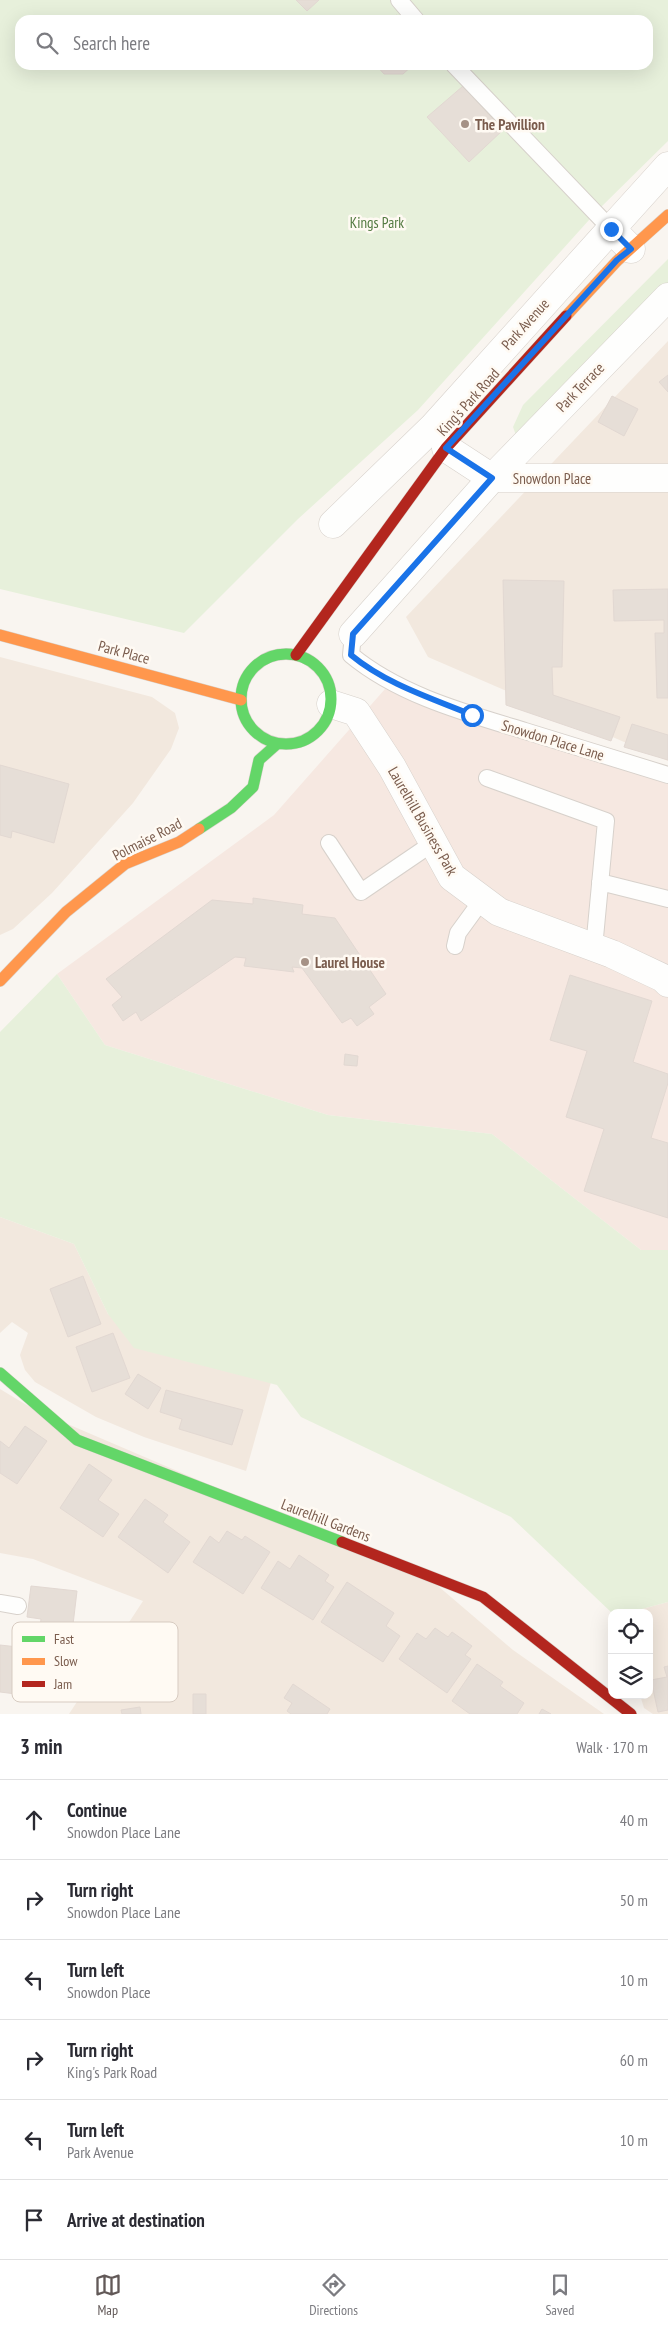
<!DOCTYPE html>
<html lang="en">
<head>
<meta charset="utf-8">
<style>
	:root { --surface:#fff; --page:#f2f2f3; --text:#2b2b33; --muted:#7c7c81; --line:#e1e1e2; --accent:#625958 }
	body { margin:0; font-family:"PT Sans Narrow",sans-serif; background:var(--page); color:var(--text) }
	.controls { position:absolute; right:15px; bottom:15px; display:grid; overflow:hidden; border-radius:10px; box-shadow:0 5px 20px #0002 }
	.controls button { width:45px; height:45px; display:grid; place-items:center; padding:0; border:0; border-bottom:1px solid var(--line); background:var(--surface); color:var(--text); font:25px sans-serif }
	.stop { position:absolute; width:15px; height:15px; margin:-11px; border:4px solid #1a73e8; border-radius:50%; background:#fff }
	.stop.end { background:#1a73e8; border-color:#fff; box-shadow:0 1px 5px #0008 }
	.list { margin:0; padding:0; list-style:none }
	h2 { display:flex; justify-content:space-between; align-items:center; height:65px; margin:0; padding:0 20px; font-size:21px }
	h2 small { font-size:16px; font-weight:400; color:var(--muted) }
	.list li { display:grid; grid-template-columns:32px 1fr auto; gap:15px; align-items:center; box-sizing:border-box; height:80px; padding:0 20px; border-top:1px solid var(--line) }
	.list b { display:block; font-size:19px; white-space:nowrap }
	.list p { margin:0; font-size:16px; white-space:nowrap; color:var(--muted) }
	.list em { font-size:16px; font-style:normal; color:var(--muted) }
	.icon { flex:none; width:28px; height:28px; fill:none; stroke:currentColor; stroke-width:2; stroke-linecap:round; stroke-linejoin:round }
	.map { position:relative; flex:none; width:668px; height:1714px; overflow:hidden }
	.search { position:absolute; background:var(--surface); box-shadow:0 5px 20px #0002; left:15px; right:15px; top:15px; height:55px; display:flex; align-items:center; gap:12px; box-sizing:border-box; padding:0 18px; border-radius:15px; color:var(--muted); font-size:19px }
	.sheet { height:545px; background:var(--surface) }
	nav { display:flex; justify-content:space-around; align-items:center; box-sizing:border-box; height:70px; border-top:1px solid var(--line); background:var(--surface); font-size:14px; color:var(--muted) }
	nav a { display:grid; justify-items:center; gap:2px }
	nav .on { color:var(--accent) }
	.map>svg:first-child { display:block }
	.residential { fill:#f2e8de }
	.commercial { fill:#f6e8e1 }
	.green { fill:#e7f0db; fill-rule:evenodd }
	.building { fill:#e6ded7; stroke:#e2d8d2 }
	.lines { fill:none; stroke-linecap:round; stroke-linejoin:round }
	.lane-casing { stroke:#d7d1cb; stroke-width:18 }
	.street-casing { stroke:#d7d1cb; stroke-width:29 }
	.fast-casing { stroke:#d9d2cb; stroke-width:12 }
	.slow-casing { stroke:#d9d2cb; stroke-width:12 }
	.jam-casing { stroke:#d9d2cb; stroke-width:12 }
	.lane { stroke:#fefefd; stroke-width:16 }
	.street { stroke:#fefefd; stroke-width:28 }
	.fast { stroke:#63d668; stroke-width:11 }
	.slow { stroke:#ff974d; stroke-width:11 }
	.jam { stroke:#b3261e; stroke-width:11 }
	.route { stroke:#1a73e8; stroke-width:6 }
	.poi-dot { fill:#a69286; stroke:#fffaf3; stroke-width:2 }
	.labels { text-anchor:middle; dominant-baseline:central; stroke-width:5; stroke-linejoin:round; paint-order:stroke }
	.poi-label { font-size:15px; font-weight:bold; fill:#7a5c4d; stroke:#fffaf3; text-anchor:start }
	.park-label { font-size:15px; fill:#537a41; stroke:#fffaf3 }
	.street-label { font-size:15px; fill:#7a5c4d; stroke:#fffaf3 }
	.key { fill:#fffaf3; stroke:#d7cbc1; stroke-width:1 }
	.key-label { font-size:14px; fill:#7a5c4d }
</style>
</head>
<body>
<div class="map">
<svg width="668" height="1714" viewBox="0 0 668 1714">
	<rect width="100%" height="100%" fill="#f9f5f0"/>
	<path class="residential" d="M668,341V761L428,657L406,617Z
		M0,657L152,697L175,713L179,728L171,749L133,803L52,893L13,929L0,935Z
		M0,1217L74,1244L108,1314L271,1382L246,1471L144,1437L96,1417L35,1382L25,1370L20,1355L28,1333L12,1322L0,1333Z
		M0,1389L35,1410L431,1580L513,1650L604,1714H69L143,1601L33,1559L0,1553Z
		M668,1602V1714H653L644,1708L640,1695H649V1613H627Z"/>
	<path class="commercial" d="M385,689L668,784V1250H641L492,1134L328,1115L105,1045L57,974L274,815Z"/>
	<path class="green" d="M0,0H668V141L598,210L418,410L298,519L184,633L0,589ZM20,20H648V65H20Z
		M668,259V297L518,441L513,427L523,405Z
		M57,974L105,1045L328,1115L492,1134L641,1250H668V1602L627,1613H612L511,1517L301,1417L277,1385L134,1348L108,1314L74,1244L0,1217V1032Z"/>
	<path class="building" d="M296,0H319L307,11Z
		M397,15L401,20H383Z
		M376,65H413L403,74H384Z
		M463,86L503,130L469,162L427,117Z
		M668,375V392L659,382Z
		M612,396L638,409L624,436L598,422Z
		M503,580L564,581L562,667H552L553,695L620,717L611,741L506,705Z
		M668,589V698H657L655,633H664V620L614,621L613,590Z
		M632,724L668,735V760L624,747Z
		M0,765L69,784L54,843L12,831L11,838L0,835Z
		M253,898L303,905L302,914L335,918L386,994L369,1007L374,1014L357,1026L351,1018L342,1023L302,968L292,967L294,972L244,966L246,958L235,957L141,1021L136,1012L123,1021L112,1005L122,997L106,979L212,900L253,904Z
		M570,975L652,1001L633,1062L668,1074V1083L651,1138L668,1143V1218L584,1191L604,1129L566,1117L587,1051L550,1040Z
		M345,1054L358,1056L357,1066L344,1065Z
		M83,1276L101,1324L68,1337L50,1289Z
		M113,1333L130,1378L92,1392L76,1347Z
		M138,1374L161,1388L148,1409L125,1394Z
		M166,1390L243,1410L232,1445L179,1429L182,1419L160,1412Z
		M25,1426L47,1441L17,1484L0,1473V1441L9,1448Z
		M89,1464L112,1480L98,1500L119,1514L103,1537L60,1508Z
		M145,1499L168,1515L163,1522L190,1542L168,1573L118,1537Z
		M227,1531L242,1540L245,1536L270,1552L243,1594L193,1562L210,1536L219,1543Z
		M299,1555L329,1575L325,1581L334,1587L313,1620L261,1588L278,1561L290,1569Z
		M347,1582L394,1613L386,1626L400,1636L383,1662L321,1622Z
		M31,1586L77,1591L64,1700L0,1692V1645L18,1647L17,1659L24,1660L27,1642L38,1643L41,1619L27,1617Z
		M435,1628L448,1637L452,1632L472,1646L465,1655L471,1659L447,1693L399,1659L417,1633L426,1639Z
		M477,1664L503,1682L500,1686L524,1703L517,1714H470L452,1701Z
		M668,1666V1710L658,1712L651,1680L667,1677L664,1667Z
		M293,1684L330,1709L327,1714H291L287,1711L292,1703L284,1698Z
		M193,1694H206V1714H193Z
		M140,1707L141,1714H122L121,1710Z
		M542,1709L551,1714H539Z"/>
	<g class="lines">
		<g class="lane-casing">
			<path id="lane" d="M399,0L416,20
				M454,65L611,229
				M353,634L351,655C399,695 466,713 525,731C573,746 620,760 668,775
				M487,778L606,821L594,948
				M329,843L361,892L433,843
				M600,882L668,899
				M455,946L458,933L482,900
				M0,1603L18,1606"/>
		</g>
		<g class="street-casing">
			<path id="street" d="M611,229L668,166
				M446,448L492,478H668
				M333,524L433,427L611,229L631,249
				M353,634L492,478L668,297
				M331,704L356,712L392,767L452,877L499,912L612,954L663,978L668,983"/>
		</g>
		<g class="fast-casing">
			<path id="fast" d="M241 699a45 45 0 1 1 90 0a45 45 0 1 1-90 0Z
				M199,829L231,808L253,787L259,760L277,744
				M0,1373L77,1440L342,1542"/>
		</g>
		<g class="slow-casing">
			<path id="slow" d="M566,316L617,261L668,215
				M0,635L241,700
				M0,981L66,912L125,864L179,842L199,829"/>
		</g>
		<g class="jam-casing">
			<path id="jam" d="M296,655L446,448L566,316
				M342,1542L483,1597L631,1714"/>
		</g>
		<use href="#lane" class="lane"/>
		<use href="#street" class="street"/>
		<use href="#fast" class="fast"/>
		<use href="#slow" class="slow"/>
		<use href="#jam" class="jam"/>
	</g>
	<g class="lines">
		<path class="route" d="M472,715C431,698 386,684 351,655L353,634L492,478L446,448L617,260L631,249L611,229"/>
	</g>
	<g class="poi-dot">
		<circle cx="465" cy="124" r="5"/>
		<circle cx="305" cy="962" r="5"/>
	</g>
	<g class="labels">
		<g class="poi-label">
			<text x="475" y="124">The Pavillion</text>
			<text x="315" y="962">Laurel House</text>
		</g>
		<g class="park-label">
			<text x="377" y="222">Kings Park</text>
		</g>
		<g class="street-label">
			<text transform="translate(525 324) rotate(-48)">Park Avenue</text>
			<text transform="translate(580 387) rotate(-46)">Park Terrace</text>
			<text transform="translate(468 402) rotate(-48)">King's Park Road</text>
			<text x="552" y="478">Snowdon Place</text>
			<text transform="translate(124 652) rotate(15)">Park Place</text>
			<text transform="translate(553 740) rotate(17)">Snowdon Place Lane</text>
			<text transform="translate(423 821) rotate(60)">Laurelhill Business Park</text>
			<text transform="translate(147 839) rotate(-27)">Polmaise Road</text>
			<text transform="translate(326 1520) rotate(21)">Laurelhill Gardens</text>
		</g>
	</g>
	<rect x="12" y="1622" width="166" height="80" rx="8" class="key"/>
	<rect x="22" y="1636" width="23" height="6" fill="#63d668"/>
	<rect x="22" y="1658" width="23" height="7" fill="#ff974d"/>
	<rect x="22" y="1681" width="23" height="6" fill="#b3261e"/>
	<g class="key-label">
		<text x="54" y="1644">Fast</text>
		<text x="54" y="1666">Slow</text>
		<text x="54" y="1689">Jam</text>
	</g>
</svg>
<div class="controls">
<button><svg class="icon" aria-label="locate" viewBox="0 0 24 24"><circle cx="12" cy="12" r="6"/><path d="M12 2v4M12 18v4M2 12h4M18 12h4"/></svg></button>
<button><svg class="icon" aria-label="layers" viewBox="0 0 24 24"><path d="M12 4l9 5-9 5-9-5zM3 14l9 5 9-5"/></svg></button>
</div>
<div class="stop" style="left:472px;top:715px"></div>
<div class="stop end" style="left:611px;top:229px"></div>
<div class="search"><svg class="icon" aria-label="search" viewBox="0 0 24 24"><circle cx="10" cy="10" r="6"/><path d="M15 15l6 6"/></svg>Search here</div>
</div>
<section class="sheet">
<h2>3 min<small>Walk · 170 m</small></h2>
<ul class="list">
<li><svg class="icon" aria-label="ahead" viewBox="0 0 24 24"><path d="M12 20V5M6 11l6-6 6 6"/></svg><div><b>Continue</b><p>Snowdon Place Lane</p></div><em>40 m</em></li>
<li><svg class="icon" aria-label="right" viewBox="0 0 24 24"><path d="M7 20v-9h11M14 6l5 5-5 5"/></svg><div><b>Turn right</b><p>Snowdon Place Lane</p></div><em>50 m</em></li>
<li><svg class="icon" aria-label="left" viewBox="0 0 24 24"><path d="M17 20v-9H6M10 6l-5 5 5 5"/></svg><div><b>Turn left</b><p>Snowdon Place</p></div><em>10 m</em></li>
<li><svg class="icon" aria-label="right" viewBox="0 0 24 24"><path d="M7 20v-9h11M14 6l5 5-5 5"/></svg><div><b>Turn right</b><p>King's Park Road</p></div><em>60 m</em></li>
<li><svg class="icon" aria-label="left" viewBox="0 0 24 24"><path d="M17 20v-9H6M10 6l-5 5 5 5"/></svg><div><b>Turn left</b><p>Park Avenue</p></div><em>10 m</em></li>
<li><svg class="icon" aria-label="arrive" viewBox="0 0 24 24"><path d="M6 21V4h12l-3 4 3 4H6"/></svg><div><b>Arrive at destination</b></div></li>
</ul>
</section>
<nav>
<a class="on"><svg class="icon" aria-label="map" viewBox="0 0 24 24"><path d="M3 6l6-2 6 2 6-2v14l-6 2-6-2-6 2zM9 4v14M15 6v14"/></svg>Map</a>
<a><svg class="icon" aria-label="directions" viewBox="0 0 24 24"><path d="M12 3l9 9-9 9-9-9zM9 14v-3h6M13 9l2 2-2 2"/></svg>Directions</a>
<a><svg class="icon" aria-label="saved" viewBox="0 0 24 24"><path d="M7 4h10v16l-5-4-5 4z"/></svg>Saved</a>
</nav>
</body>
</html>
